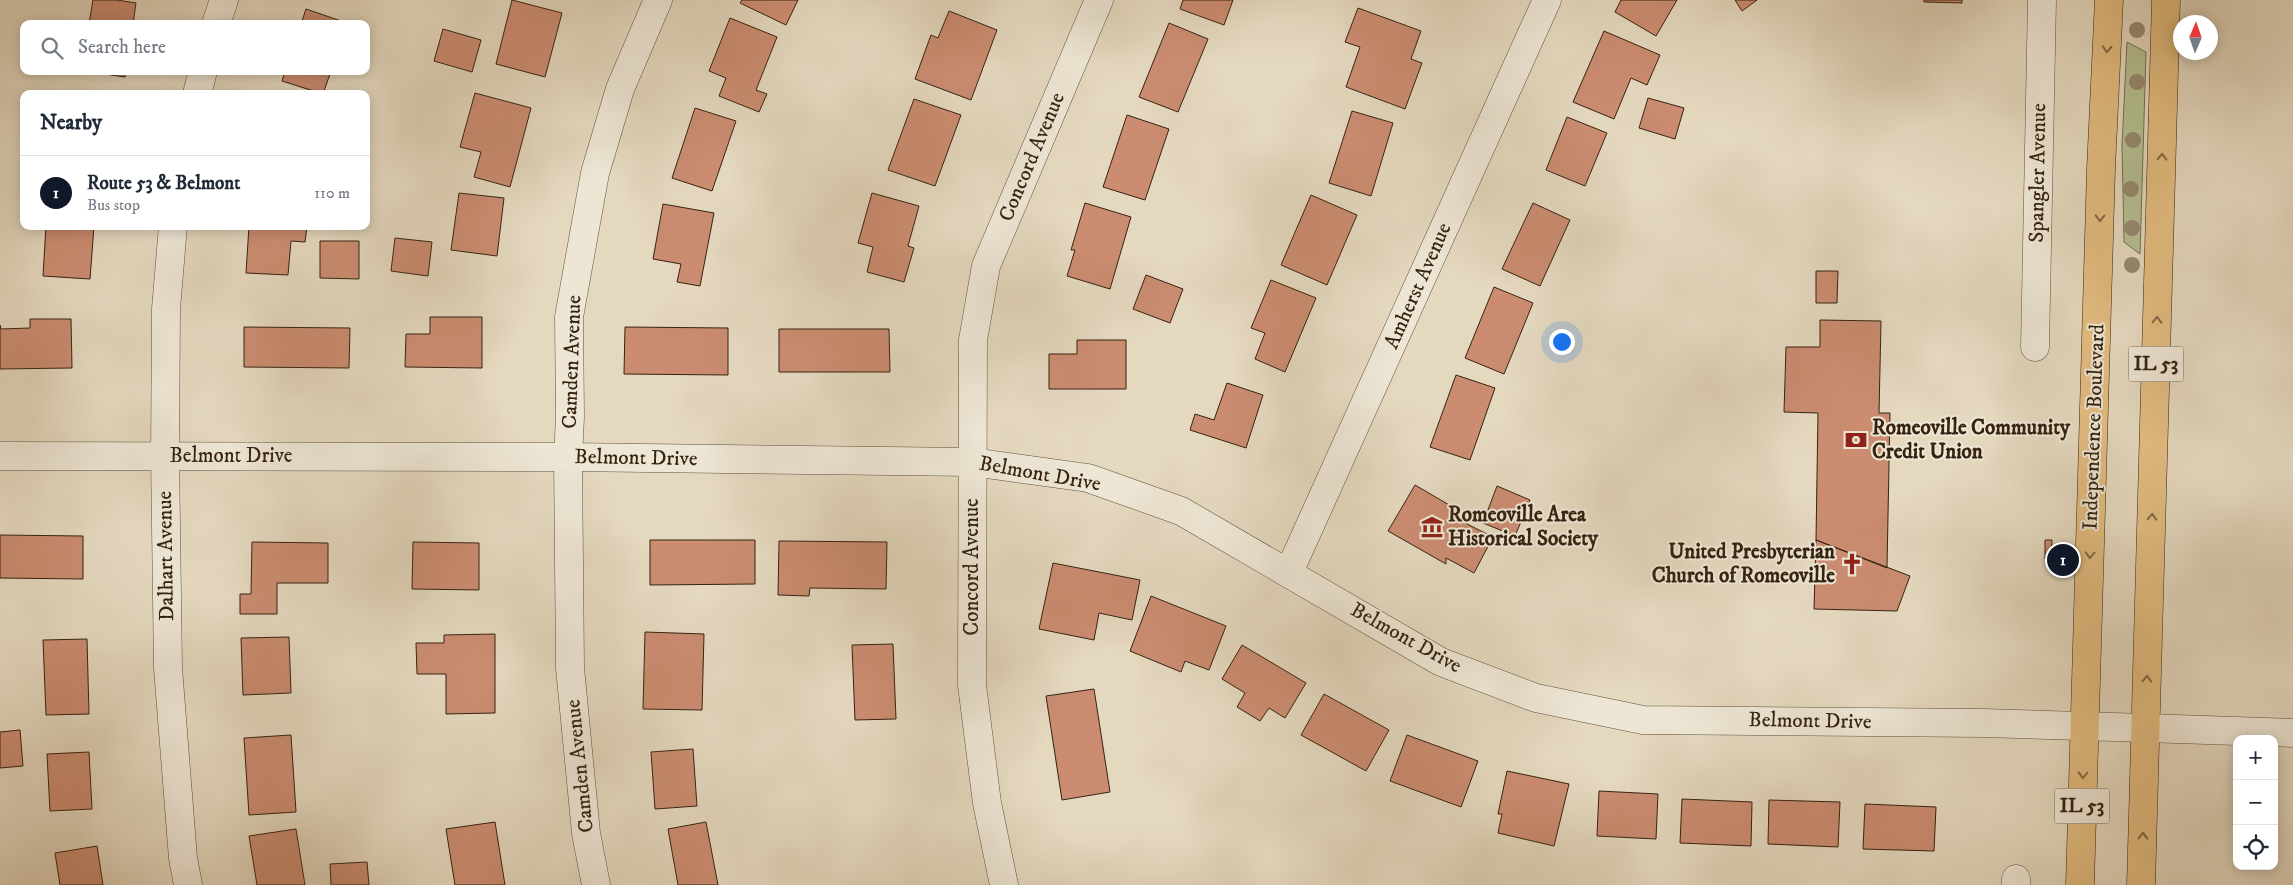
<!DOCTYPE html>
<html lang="en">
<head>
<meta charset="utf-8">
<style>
	:root { --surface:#fff; --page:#f2f2f3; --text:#1f2937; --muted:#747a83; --line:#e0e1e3; --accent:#111827 }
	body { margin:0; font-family:"IM FELL DW Pica",serif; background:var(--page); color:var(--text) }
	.controls { position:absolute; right:15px; bottom:15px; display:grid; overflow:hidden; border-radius:10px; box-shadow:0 2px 12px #0003 }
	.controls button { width:45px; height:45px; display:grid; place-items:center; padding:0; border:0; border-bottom:1px solid var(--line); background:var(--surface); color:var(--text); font:25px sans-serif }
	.compass { position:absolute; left:2173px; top:15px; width:45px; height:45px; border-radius:50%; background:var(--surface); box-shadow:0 2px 12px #0003; rotate:2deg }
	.you { position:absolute; left:1561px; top:341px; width:18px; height:18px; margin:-12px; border:4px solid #fff; border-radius:50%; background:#1a73e8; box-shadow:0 0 0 8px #1a73e833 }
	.badge { display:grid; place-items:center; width:32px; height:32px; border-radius:50%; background:var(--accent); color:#fff; font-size:16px; font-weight:700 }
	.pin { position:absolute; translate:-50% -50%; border:2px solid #fff; box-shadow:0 1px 5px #0006 }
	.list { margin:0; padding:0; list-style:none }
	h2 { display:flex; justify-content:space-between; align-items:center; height:65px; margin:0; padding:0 20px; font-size:21px }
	h2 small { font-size:16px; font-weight:400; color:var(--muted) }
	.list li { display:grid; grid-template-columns:32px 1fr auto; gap:15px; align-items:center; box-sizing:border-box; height:75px; padding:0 20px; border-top:1px solid var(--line) }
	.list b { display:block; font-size:19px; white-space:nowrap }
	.list p { margin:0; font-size:16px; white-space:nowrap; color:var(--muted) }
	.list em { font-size:16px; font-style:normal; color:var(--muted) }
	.icon { flex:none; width:28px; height:28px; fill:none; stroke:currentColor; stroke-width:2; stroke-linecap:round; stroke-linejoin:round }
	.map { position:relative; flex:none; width:2293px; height:885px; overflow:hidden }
	.search { position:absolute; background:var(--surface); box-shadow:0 2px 12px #0003; left:20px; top:20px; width:350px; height:55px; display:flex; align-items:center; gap:12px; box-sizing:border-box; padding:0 18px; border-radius:10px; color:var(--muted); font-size:19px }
	.panel { position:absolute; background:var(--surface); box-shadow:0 2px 12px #0003; left:20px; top:90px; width:350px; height:140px; border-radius:10px }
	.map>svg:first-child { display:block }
	.green { fill:#b4bf92; stroke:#747151 }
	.building { fill:#cb8c71; stroke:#352310 }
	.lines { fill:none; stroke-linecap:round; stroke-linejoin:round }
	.minor-casing { stroke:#61503c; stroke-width:29 }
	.tertiary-casing { stroke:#61503c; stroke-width:29 }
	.primary-casing { stroke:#352310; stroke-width:29 }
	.minor { stroke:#ede6d5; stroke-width:28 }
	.tertiary { stroke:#ede6d5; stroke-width:28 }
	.primary { stroke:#e2bc80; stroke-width:28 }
	.tree { fill:#958a70 }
	.oneway { stroke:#836842 }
	.labels { text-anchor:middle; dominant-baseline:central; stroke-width:4; stroke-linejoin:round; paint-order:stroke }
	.shield { fill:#ede6d5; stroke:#6c5e4b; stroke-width:1 }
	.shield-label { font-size:20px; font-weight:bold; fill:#352310 }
	.street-label { font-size:21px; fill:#352310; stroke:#ede6d5 }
	.poi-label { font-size:21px; font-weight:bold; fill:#352310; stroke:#ede6d5; text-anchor:start }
</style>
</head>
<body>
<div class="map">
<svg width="2293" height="885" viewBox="0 0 2293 885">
	<rect width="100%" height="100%" fill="#e4d8bf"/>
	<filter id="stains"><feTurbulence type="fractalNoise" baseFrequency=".004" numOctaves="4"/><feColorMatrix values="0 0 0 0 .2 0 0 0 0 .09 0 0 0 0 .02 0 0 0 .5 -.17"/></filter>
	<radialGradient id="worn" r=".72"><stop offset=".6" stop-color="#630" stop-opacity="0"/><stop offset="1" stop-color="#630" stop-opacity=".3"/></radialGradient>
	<path class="green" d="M2127,42L2146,52L2140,254L2124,242L2122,145Z"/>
	<path class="building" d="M93,0H117L136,3L133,24H89Z
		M512,0L562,13L545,77L496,64Z
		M742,0H798L786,25L740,3Z
		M1183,0H1233L1224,25L1180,9Z
		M1621,0H1677L1656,36L1615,12Z
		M1735,0H1757L1742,11Z
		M1924,0H1962V3L1924,2Z
		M1358,8L1421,31L1411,59L1422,63L1405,109L1346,87L1360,47L1345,42Z
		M306,9L347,23V24H301Z
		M949,11L997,30L971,100L915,79L931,35L938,38Z
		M730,18L777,37L756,90L767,94L759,112L719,96L726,78L709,71Z
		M1169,23L1208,39L1178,112L1139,97Z
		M443,29L481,40L472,72L434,61Z
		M1604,31L1660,55L1647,85L1631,78L1614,119L1573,102Z
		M85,71H126L125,77Z
		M285,71H331L323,94L282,81Z
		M475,93L531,108L510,187L474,177L481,152L460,147Z
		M1648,98L1684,108L1675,139L1639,128Z
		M914,99L961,115L935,186L888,170Z
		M695,108L736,121L712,191L672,178Z
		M1352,111L1393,123L1371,196L1329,183Z
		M1127,115L1169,129L1145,200L1103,187Z
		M1567,117L1607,133L1585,186L1546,170Z
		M459,193L504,198L497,256L451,250Z
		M872,193L919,206L908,246L914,248L904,282L867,272L873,247L858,243Z
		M1311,195L1357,215L1327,285L1281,265Z
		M1085,203L1131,217L1110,289L1067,276L1075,250H1071Z
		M1533,203L1570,220L1540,286L1502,269Z
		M663,204L714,213L700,286L677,282L681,264L653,259Z
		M46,226H94L90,279L43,276Z
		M249,226H307L305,242L291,241L288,275L246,273Z
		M395,238L432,242L428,276L391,271Z
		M320,241H359V279L320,278Z
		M1816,271H1838L1837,303H1816Z
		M1146,275L1183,289L1170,323L1133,309Z
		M1271,280L1316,298L1285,372L1255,359L1265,333L1251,328Z
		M1494,287L1533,303L1504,374L1465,358Z
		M430,317H482V368L405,367L406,334H430Z
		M30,319H71L72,368L0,369V325L1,329L30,328Z
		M1820,320L1881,321L1879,413H1890L1887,568L1816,540L1818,413L1784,412L1786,347H1820Z
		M244,327L350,328L349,368L244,367Z
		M625,327L728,328V375L624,374Z
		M779,329H889L890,372H779Z
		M1077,340H1126V389H1049V354H1077Z
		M1456,375L1495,388L1470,460L1430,447Z
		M1227,383L1263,395L1246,448L1190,430L1195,414L1214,420Z
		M1415,485L1468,516L1467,524L1493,537L1474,573L1446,558V564L1388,531Z
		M1497,486L1530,500L1515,536L1483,523Z
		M0,535L83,536V579L0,578Z
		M650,540H755V584L650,585Z
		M1816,540L1910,576L1897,611L1814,609Z
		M2045,540H2052L2051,559H2045Z
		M779,541L887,542L886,589L810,588L809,596L778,595Z
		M252,542L328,543V583H277V614H240V594H251Z
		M413,542L479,543V590L412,589Z
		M1053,563L1140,580L1132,620L1099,613L1094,640L1039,629Z
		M1151,596L1226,626L1209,670L1185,661L1181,672L1130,651Z
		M645,632L704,634L702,710L643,709Z
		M495,634V713L446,714V674H417L416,643H444V635Z
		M289,637L291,693L243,695L241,638Z
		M87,639L89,714L46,715L43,640Z
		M893,644L896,719L855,720L852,645Z
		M1242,645L1306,683L1285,718L1269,708L1260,721L1237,707L1245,693L1222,679Z
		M1094,689L1110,792L1062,800L1046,696Z
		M1324,694L1389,730L1366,771L1301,735Z
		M20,730L23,766L0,768V732Z
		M291,735L296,812L249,815L244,738Z
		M1407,735L1478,761L1461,807L1390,781Z
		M693,749L697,806L655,809L651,752Z
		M89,752L92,809L50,811L47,754Z
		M1507,771L1569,784L1554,846L1498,833L1502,814H1498Z
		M1599,791L1658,794L1656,839L1597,836Z
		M1682,799L1752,802L1751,846L1680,843Z
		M1769,800L1840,802L1838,847L1768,844Z
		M1865,804L1936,807L1934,851L1863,849Z
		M495,822L505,885H455L446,829Z
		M706,822L718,885H678L668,829Z
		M296,829L305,885H257L249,836Z
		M97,846L103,885H60L55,853Z
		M367,862L369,885H331L330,864Z"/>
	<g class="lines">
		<g class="minor-casing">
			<path id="minor" d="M216,24L224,0
				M197,94L203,71
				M173,226L166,309L165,456L168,668L183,858L188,885
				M2035,347L2042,0
				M1289,572L1547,0
				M2146,728L2293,733
				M596,885L586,833L570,668L568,457L570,417L569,317L595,173L620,89L658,0
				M1004,885L987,803L972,685L973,340L986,266L1099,0
				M2016,885V879"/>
		</g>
		<g class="tertiary-casing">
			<path id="tertiary" d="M0,456L568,457L972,462L1088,478L1181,511L1441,662L1536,698L1643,720L1983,723L2146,728"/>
		</g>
		<g class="primary-casing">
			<path id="primary" d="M2080,885L2101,169L2109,0
				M2141,885L2166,0"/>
		</g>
		<use href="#minor" class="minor"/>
		<use href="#tertiary" class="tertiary"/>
		<use href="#primary" class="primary"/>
	</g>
	<g class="tree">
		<circle cx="2137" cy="30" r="8"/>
		<circle cx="2137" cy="82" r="8"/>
		<circle cx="2133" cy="140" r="8"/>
		<circle cx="2131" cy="189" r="8"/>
		<circle cx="2132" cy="228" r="8"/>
		<circle cx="2132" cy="265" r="8"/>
	</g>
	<defs><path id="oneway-chevron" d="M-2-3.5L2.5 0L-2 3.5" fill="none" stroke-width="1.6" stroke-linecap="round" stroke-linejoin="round" transform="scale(1.25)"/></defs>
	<g class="oneway">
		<use href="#oneway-chevron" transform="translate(2107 49) rotate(93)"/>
		<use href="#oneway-chevron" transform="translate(2162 157) rotate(-88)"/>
		<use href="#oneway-chevron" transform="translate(2100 218) rotate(92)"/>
		<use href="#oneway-chevron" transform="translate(2157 320) rotate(-88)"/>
		<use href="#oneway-chevron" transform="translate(2152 517) rotate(-88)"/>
		<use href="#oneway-chevron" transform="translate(2090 555) rotate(92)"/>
		<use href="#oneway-chevron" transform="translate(2147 679) rotate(-88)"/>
		<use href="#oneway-chevron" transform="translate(2083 775) rotate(92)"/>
		<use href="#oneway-chevron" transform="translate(2143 836) rotate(-88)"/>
	</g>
	<defs>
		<g id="bank-bare" transform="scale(1.725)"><path d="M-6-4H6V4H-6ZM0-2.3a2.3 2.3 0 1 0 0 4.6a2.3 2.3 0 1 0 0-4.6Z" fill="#8f2418" stroke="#ede6d5" stroke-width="2.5" paint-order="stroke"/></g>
		<g id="museum-bare" transform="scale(1.725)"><path d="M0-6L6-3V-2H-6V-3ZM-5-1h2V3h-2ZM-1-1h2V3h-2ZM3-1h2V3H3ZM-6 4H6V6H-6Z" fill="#8f2418" stroke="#ede6d5" stroke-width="2.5" paint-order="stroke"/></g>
		<g id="church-bare" transform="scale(1.725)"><path d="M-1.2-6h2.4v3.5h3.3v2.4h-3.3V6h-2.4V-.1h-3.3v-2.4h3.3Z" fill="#8f2418" stroke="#ede6d5" stroke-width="2.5" paint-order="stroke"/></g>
	</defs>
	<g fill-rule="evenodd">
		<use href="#bank-bare" x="1856" y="440"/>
		<use href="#museum-bare" x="1432" y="527"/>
		<use href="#church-bare" x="1852" y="564"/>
	</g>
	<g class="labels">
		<g class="shield">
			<rect x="2128.5" y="346.5" width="55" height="35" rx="4"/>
			<rect x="2054.5" y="788.5" width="55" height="35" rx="4"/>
		</g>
		<g class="shield-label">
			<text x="2156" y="364">IL 53</text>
			<text x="2082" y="806">IL 53</text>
		</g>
		<g class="street-label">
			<text transform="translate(1032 157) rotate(-67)">Concord Avenue</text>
			<text transform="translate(2038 173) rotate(-89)">Spangler Avenue</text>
			<text transform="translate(1418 286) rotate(-66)">Amherst Avenue</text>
			<text transform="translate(572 362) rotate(-88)">Camden Avenue</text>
			<text transform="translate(2094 427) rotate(-88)">Independence Boulevard</text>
			<text x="231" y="456">Belmont Drive</text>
			<text transform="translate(636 458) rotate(1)">Belmont Drive</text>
			<text transform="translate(1040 474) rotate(10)">Belmont Drive</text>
			<text transform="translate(166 556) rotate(-91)">Dalhart Avenue</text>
			<text transform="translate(972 567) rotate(-90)">Concord Avenue</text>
			<text transform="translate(1406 638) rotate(29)">Belmont Drive</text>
			<text transform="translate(1810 721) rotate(1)">Belmont Drive</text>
			<text transform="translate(580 766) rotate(-96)">Camden Avenue</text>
		</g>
		<g class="poi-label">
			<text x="1872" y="428">Romeoville Community<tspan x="1872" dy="24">Credit Union</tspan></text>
			<text x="1448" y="515">Romeoville Area<tspan x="1448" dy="24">Historical Society</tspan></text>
			<text x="1835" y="552" text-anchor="end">United Presbyterian<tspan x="1835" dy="24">Church of Romeoville</tspan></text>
		</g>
	</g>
	<rect width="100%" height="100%" filter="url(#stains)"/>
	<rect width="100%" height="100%" fill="url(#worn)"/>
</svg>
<div class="controls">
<button>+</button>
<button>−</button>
<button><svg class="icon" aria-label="locate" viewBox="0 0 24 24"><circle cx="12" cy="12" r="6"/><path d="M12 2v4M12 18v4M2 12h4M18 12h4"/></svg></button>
</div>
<svg class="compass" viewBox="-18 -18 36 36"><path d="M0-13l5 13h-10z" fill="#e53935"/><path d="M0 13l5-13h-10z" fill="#747a83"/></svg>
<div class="you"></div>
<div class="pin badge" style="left:2063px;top:560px">1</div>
<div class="search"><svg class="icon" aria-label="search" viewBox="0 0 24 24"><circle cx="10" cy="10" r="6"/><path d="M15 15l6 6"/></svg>Search here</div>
<section class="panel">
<h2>Nearby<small></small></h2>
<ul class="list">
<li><span class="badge">1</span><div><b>Route 53 &amp; Belmont</b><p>Bus stop</p></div><em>110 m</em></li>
</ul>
</section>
</div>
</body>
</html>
